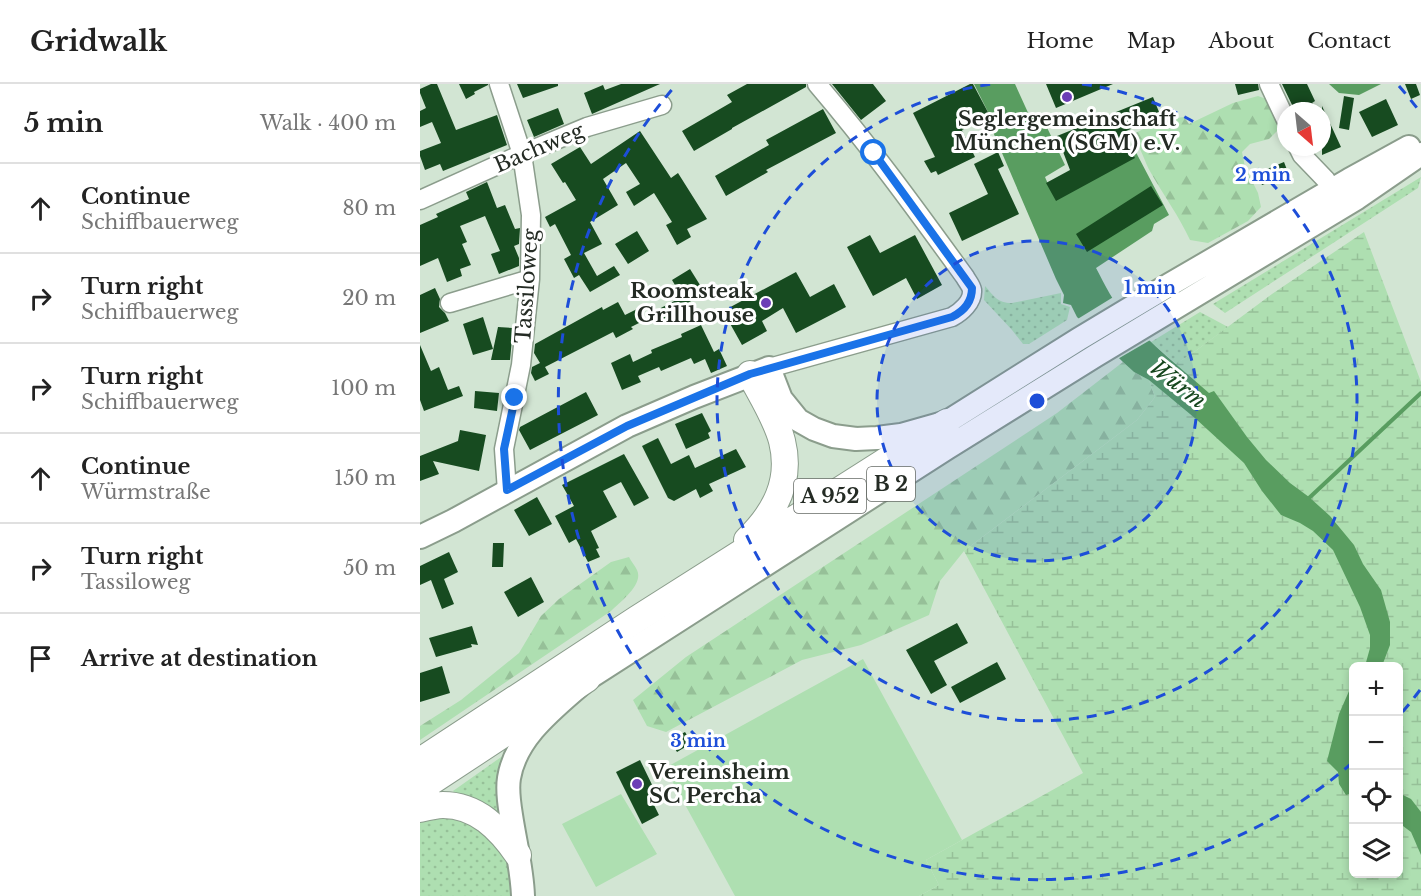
<!DOCTYPE html>
<html lang="en">
<head>
<meta charset="utf-8">
<style>
	:root { --surface:#fff; --page:#f6f6f6; --text:#222; --muted:#767676; --line:#e0e0e0 }
	body { margin:0; font-family:"Libre Baskerville",serif; background:var(--page); color:var(--text) }
	.controls { position:absolute; right:18px; bottom:18px; display:grid; overflow:hidden; border-radius:9px; box-shadow:0 3px 9px #0003 }
	.controls button { width:54px; height:54px; display:grid; place-items:center; padding:0; border:0; border-bottom:2px solid var(--line); background:var(--surface); color:var(--text); font:30px sans-serif }
	.compass { position:absolute; left:857px; top:18px; width:54px; height:54px; border-radius:50%; background:var(--surface); box-shadow:0 3px 9px #0003; rotate:152deg }
	.stop { position:absolute; width:18px; height:18px; margin:-14px; border:4px solid #1a73e8; border-radius:50%; background:#fff }
	.stop.end { background:#1a73e8; border-color:#fff; box-shadow:0 2px 6px #0008 }
	.list { margin:0; padding:0; list-style:none }
	h2 { display:flex; justify-content:space-between; align-items:center; height:78px; margin:0; padding:0 24px; font-size:26px }
	h2 small { font-size:20px; font-weight:400; color:var(--muted) }
	.list li { display:grid; grid-template-columns:39px 1fr auto; gap:18px; align-items:center; box-sizing:border-box; height:90px; padding:0 24px; border-top:2px solid var(--line) }
	.list b { display:block; font-size:22px; white-space:nowrap }
	.list p { margin:0; font-size:20px; white-space:nowrap; color:var(--muted) }
	.list em { font-size:20px; font-style:normal; color:var(--muted) }
	.icon { flex:none; width:33px; height:33px; fill:none; stroke:currentColor; stroke-width:2; stroke-linecap:round; stroke-linejoin:round }
	.map { position:relative; flex:none; width:1001px; height:812px; overflow:hidden }
	header { display:flex; align-items:center; gap:36px; box-sizing:border-box; height:84px; padding:0 30px; background:var(--surface); border-bottom:2px solid var(--line) }
	header strong { font-size:28px }
	nav { display:flex; gap:33px; margin-inline-start:auto; font-size:21px }
	main { display:flex }
	aside { flex:1; background:var(--surface) }
	.map>svg:first-child { display:block }
	.grass { fill:url(#grass-dots) }
	.forest { fill:url(#forest-firs) }
	.wetland { fill:url(#wetland-marsh); fill-rule:evenodd }
	.garden { fill:#aedfb1 }
	.water { fill:#599d60 }
	.pier { fill:#d2e5d3 }
	.lines { fill:none; stroke-linecap:round; stroke-linejoin:round }
	.stream { stroke:#599d60; stroke-width:4 }
	.building { fill:#174b20 }
	.minor-casing { stroke:#8b9d8c; stroke-width:21 }
	.major-casing { stroke:#8b9d8c; stroke-width:26 }
	.highway-casing { stroke:#8b9d8c; stroke-width:28 }
	.minor { stroke:#fff; stroke-width:18 }
	.major { stroke:#fff; stroke-width:22 }
	.highway { stroke:#fff; stroke-width:26 }
	.route { stroke:#1a73e8; stroke-width:8 }
	.ring { fill:none; stroke:#1d4ed8; stroke-width:3; stroke-dasharray:10 8 }
	.poi-dot { fill:#6c3eb6; stroke:#fff; stroke-width:2 }
	.labels { text-anchor:middle; dominant-baseline:central; stroke-width:6; stroke-linejoin:round; paint-order:stroke }
	.shield { fill:#fff; stroke:#666b66; stroke-width:1.5 }
	.shield-label { font-size:20px; font-weight:bold; fill:#242b24 }
	.poi-label { font-size:21px; font-weight:bold; fill:#242b24; stroke:#fff }
	.street-label { font-size:21px; fill:#242b24; stroke:#fff }
	.water-label { font-size:22px; font-style:italic; fill:#15461d; stroke:#fff }
	.centre { fill:#1d4ed8; stroke:#fff; stroke-width:3 }
	.ring-label { font-size:18px; text-anchor:middle; font-weight:bold; fill:#1d4ed8; stroke:#fff; stroke-width:6; stroke-linejoin:round; paint-order:stroke }
</style>
</head>
<body>
<header>
<strong>Gridwalk</strong>
<nav><a>Home</a><a>Map</a><a>About</a><a>Contact</a></nav>
</header>
<main>
<aside>
<h2>5 min<small>Walk · 400 m</small></h2>
<ul class="list">
<li><svg class="icon" aria-label="ahead" viewBox="0 0 24 24"><path d="M12 20V5M6 11l6-6 6 6"/></svg><div><b>Continue</b><p>Schiffbauerweg</p></div><em>80 m</em></li>
<li><svg class="icon" aria-label="right" viewBox="0 0 24 24"><path d="M7 20v-9h11M14 6l5 5-5 5"/></svg><div><b>Turn right</b><p>Schiffbauerweg</p></div><em>20 m</em></li>
<li><svg class="icon" aria-label="right" viewBox="0 0 24 24"><path d="M7 20v-9h11M14 6l5 5-5 5"/></svg><div><b>Turn right</b><p>Schiffbauerweg</p></div><em>100 m</em></li>
<li><svg class="icon" aria-label="ahead" viewBox="0 0 24 24"><path d="M12 20V5M6 11l6-6 6 6"/></svg><div><b>Continue</b><p>Würmstraße</p></div><em>150 m</em></li>
<li><svg class="icon" aria-label="right" viewBox="0 0 24 24"><path d="M7 20v-9h11M14 6l5 5-5 5"/></svg><div><b>Turn right</b><p>Tassiloweg</p></div><em>50 m</em></li>
<li><svg class="icon" aria-label="arrive" viewBox="0 0 24 24"><path d="M6 21V4h12l-3 4 3 4H6"/></svg><div><b>Arrive at destination</b></div></li>
</ul>
</aside>
<div class="map">
<svg width="1001" height="812" viewBox="0 0 1001 812">
	<defs>
		<pattern id="grass-dots" width="8" height="8" patternUnits="userSpaceOnUse" patternTransform="scale(1.5)"><rect width="8" height="8" fill="#aedfb1"/><path d="M2 2h.1M6 6h.1" fill="none" stroke="#96c098" stroke-width="1.8" stroke-linecap="round"/></pattern>
		<pattern id="forest-firs" width="22" height="20" patternUnits="userSpaceOnUse" patternTransform="scale(1.5)"><rect width="22" height="20" fill="#aedfb1"/><path d="M5 1l3.5 6h-7zM16 11l3.5 6h-7z" fill="#96c098"/></pattern>
		<pattern id="wetland-marsh" width="20" height="14" patternUnits="userSpaceOnUse" patternTransform="scale(1.5)"><rect width="20" height="14" fill="#aedfb1"/><path d="M1 5h8M5 5V1M11 12h8M15 12V8" fill="none" stroke="#96c098"/></pattern>
	</defs>
	<rect width="100%" height="100%" fill="#d2e5d3"/>
	<path class="grass" d="M1001,93L998,104L805,229L793,220Z
		M565,202C574,212 577,219 592,219L641,209V220L650,223L647,236L609,260H603L592,246L564,216Z
		M780,228L808,243L770,271L756,280L731,258Z
		M91,666L88,748L41,716L33,707Z
		M26,729L77,753L94,789L93,812H0V734Z"/>
	<path class="forest" d="M838,12L852,17L859,29L860,44L849,55L830,60L822,68L825,83L838,109L841,123L828,137L788,159L770,156C759,132 744,112 731,89C724,77 721,63 712,51C730,41 743,35 764,33L769,40L813,19Z
		M703,278L714,288L729,296L735,313L717,336L544,467L520,497L509,531L441,561L382,576L246,648L227,642L213,616L266,573L637,329Z
		M209,473C211,477 215,482 217,486C224,500 200,518 191,527L0,656V642L41,616L99,569L121,532L139,515L191,478Z"/>
	<path class="wetland" d="M944,148L1001,298V812H499L519,801L506,776L663,689L544,467L717,336L735,313L729,296L770,271L852,210ZM934,582H978V790H934Z"/>
	<path class="garden" d="M443,575L542,756L506,776L519,801L499,812H315L245,684Z
		M201,710L237,770L176,803L142,740Z"/>
	<path class="water" d="M554,0H595L610,33L621,31L645,81L625,93L628,100L710,57L749,131L734,140L732,147L676,184C685,201 693,218 706,232C731,261 761,284 789,309L794,307L827,353L846,376L870,399L889,413L910,432L934,461L943,480L961,506L970,538V561L962,582H945L950,564V551L940,523L913,466L893,447L880,439L861,431L842,407L824,379L776,335L729,296L714,288L703,278L657,233L651,221L643,219L644,211L636,195L573,48L577,46Z
		M909,0H961L939,11L919,9Z
		M933,598V709L926,711L919,700L918,688L907,677L919,630Z
		M979,709L991,715L1001,728V771L991,748L979,739Z"/>
	<path class="pier" d="M695,212L707,229L732,255L696,276L656,236Z"/>
	<g class="lines">
		<path class="stream" d="M888,415L1001,309"/>
	</g>
	<path class="building" d="M11,0H17L36,46L77,31L87,61L23,87L20,80L5,86L0,72V67L21,59L12,38L0,43V27L6,24L0,9V5Z
		M39,0H68V1L54,8L55,10L46,15Z
		M97,0H138V2L103,14Z
		M201,0H240L172,30L164,9L183,1L185,6Z
		M327,0H386V3L312,44V45L274,67L262,47L312,18L307,11Z
		M412,0H453L466,17L441,36Z
		M550,0H553L570,32L542,46L555,73L518,91L516,87L511,89L504,77L515,73L493,29Z
		M626,0H693L636,24Z
		M815,0H838L839,6L818,11Z
		M862,0H887L895,17L892,19L900,27H875Z
		M985,0H996L1000,11L991,15Z
		M924,12L934,14L929,46L919,44Z
		M733,13L741,33L701,49L715,74L636,117L626,99L650,86L637,52Z
		M966,15L978,41L952,53L939,28Z
		M902,22L921,63L902,71Z
		M138,24L144,40L114,53L107,36Z
		M403,25L416,49L346,86L348,88L306,112L295,92L349,61L346,56Z
		M220,47L251,94L258,89L287,135L267,145L271,153L257,161L246,141L252,138L234,109L214,122L206,108L220,100L206,79L183,95L198,121L170,138L182,160L164,169L177,192L194,182L200,191L170,208L159,191L154,194L144,175L151,171L135,140L130,143L125,133L156,116L145,98L143,99L131,80L160,63L171,80Z
		M578,68L584,82L578,85L599,130L542,157L529,129L568,110L554,80Z
		M864,78L869,91L842,101L837,89Z
		M67,98L77,124L85,121L95,145L100,144L99,160L94,162L99,174V182L79,190L71,170L80,167L65,132L40,142L47,158L42,160L51,181L40,185L42,192L27,198L18,174L0,182V141L18,133L16,130L49,115L46,108Z
		M731,102L743,121L667,168L656,150Z
		M217,147L229,167L208,180L195,160Z
		M450,151L460,169L495,151L522,201L497,215L486,194L453,212L427,163Z
		M270,185L285,209L266,220L269,225L241,239L235,227L262,213L252,196Z
		M376,188L390,213L414,200L426,223L376,249L363,224L342,237L347,247L322,261L303,227Z
		M15,204L20,215L19,223L25,229L29,237L0,249V211Z
		M198,218L205,231L219,224L225,236L211,243L213,245L196,254L193,248L125,283L129,290L115,297L111,289L112,283L120,279L114,269L115,260L182,223L183,226Z
		M63,233L73,265L53,271L43,240Z
		M281,241L294,268L299,265L307,282L291,289L285,275L274,280L271,274L241,287L239,283L218,292L221,298L202,306L191,279L210,270L213,278L232,269L231,266L262,253L261,250Z
		M78,243L93,244L90,276H71Z
		M0,261L11,287L19,283L28,306L39,302L43,312L4,327L0,316Z
		M55,307L79,309L77,327L54,324Z
		M166,308L178,331L110,366L99,346L100,343Z
		M282,329L291,347L288,349L290,354L266,365L255,340Z
		M40,346L66,351L59,387L13,377L19,390L0,397V372L38,357Z
		M238,354L251,380L269,371L275,384L316,365L326,383L289,400L293,407L280,414L276,405L254,417L248,414L222,362Z
		M204,370L229,414L214,422L201,398L183,407L197,433L171,447L179,464L176,465L180,473L168,478L156,455L149,459L135,432L154,422L142,401Z
		M117,413L132,440L109,452L94,426Z
		M73,459H84L83,483H72Z
		M29,468L38,488L24,495L34,520L22,525L11,496L0,501V482Z
		M111,493L124,518L98,533L84,508Z
		M537,539L548,559L514,577L527,601L511,610L486,566Z
		M52,542L58,561L51,560L52,563L16,573L9,554Z
		M577,578L586,595L540,619L531,603Z
		M22,582L30,609L0,618V589Z
		M265,648L272,659L257,668L250,656Z
		M220,676L238,713L232,717L239,731L222,740L196,688Z"/>
	<g class="lines">
		<g class="minor-casing">
			<path id="minor" d="M79,0L102,70L111,131L110,195L101,281L84,365L87,407
				M849,0L866,36
				M878,63L882,71L906,96
				M0,116L102,70L167,43L242,21
				M30,219L110,195
				M349,284L532,233C541,228 553,218 552,206C551,201 547,197 545,193C497,127 450,62 397,0"/>
		</g>
		<g class="major-casing">
			<path id="major" d="M0,453L33,437L207,342L274,313L349,284L361,315L378,336L394,345L413,352L436,355L457,354L481,351L527,338L659,255L749,201L929,96L989,63
				M103,812C102,784 95,758 91,731C89,719 87,706 89,694C96,651 137,622 167,595L527,364L675,272L937,114L1001,70"/>
		</g>
		<g class="highway-casing">
			<path id="highway" d="M327,456C355,429 372,397 362,357C356,334 341,311 330,290
				M0,677L217,535L527,338
				M0,705L167,595
				M0,725C8,723 16,721 23,721C57,721 80,745 98,771"/>
		</g>
		<use href="#minor" class="minor"/>
		<use href="#major" class="major"/>
		<use href="#highway" class="highway"/>
	</g>
	<g class="lines">
		<path class="route" d="M95,314L84,365L87,406L207,342L330,290L532,233C544,227 552,218 552,204L454,69"/>
	</g>
	<circle cx="617" cy="317" r="160" fill="#1d4ed8" fill-opacity=".12"/>
	<g class="ring">
		<circle cx="617" cy="317" r="160"/>
		<path d="M662 0A320 320 0 1 1 572 0"/>
		<path d="M1000 606A480 480 0 0 1 979 632M932 679A480 480 0 0 1 255 2M979 2A480 480 0 0 1 1000 28"/>
	</g>
	<g class="poi-dot">
		<circle cx="647" cy="13" r="6"/>
		<circle cx="346" cy="219" r="6"/>
		<circle cx="217" cy="700" r="6"/>
	</g>
	<g class="labels">
		<g class="shield">
			<rect x="447" y="383" width="48" height="34" rx="4.5"/>
			<rect x="374" y="395" width="72" height="34" rx="4.5"/>
		</g>
		<g class="shield-label">
			<text x="471" y="400">B 2</text>
			<text x="410" y="412">A 952</text>
		</g>
		<g class="poi-label">
			<text x="647" y="35">Seglergemeinschaft<tspan x="647" dy="24">München (SGM) e.V.</tspan></text>
			<text x="334" y="207" text-anchor="end">Roomsteak<tspan x="334" dy="24">Grillhouse</tspan></text>
			<text x="229" y="688" text-anchor="start">Vereinsheim<tspan x="229" dy="24">SC Percha</tspan></text>
		</g>
		<g class="street-label">
			<text transform="translate(119 64) rotate(-23)">Bachweg</text>
			<text transform="translate(107 202) rotate(-86)">Tassiloweg</text>
		</g>
		<g class="water-label">
			<text transform="translate(758 300) rotate(38)">Würm</text>
		</g>
	</g>
	<circle cx="617" cy="317" r="9" class="centre"/>
	<g class="ring-label">
		<text x="843" y="97">2 min</text>
		<text x="730" y="210">1 min</text>
		<text x="278" y="663">3 min</text>
	</g>
</svg>
<div class="controls">
<button>+</button>
<button>−</button>
<button><svg class="icon" aria-label="locate" viewBox="0 0 24 24"><circle cx="12" cy="12" r="6"/><path d="M12 2v4M12 18v4M2 12h4M18 12h4"/></svg></button>
<button><svg class="icon" aria-label="layers" viewBox="0 0 24 24"><path d="M12 4l9 5-9 5-9-5zM3 14l9 5 9-5"/></svg></button>
</div>
<svg class="compass" viewBox="-18 -18 36 36"><path d="M0-13l5 13h-10z" fill="#e53935"/><path d="M0 13l5-13h-10z" fill="#767676"/></svg>
<div class="stop" style="left:454px;top:69px"></div>
<div class="stop end" style="left:95px;top:314px"></div>
</div>
</main>
</body>
</html>
